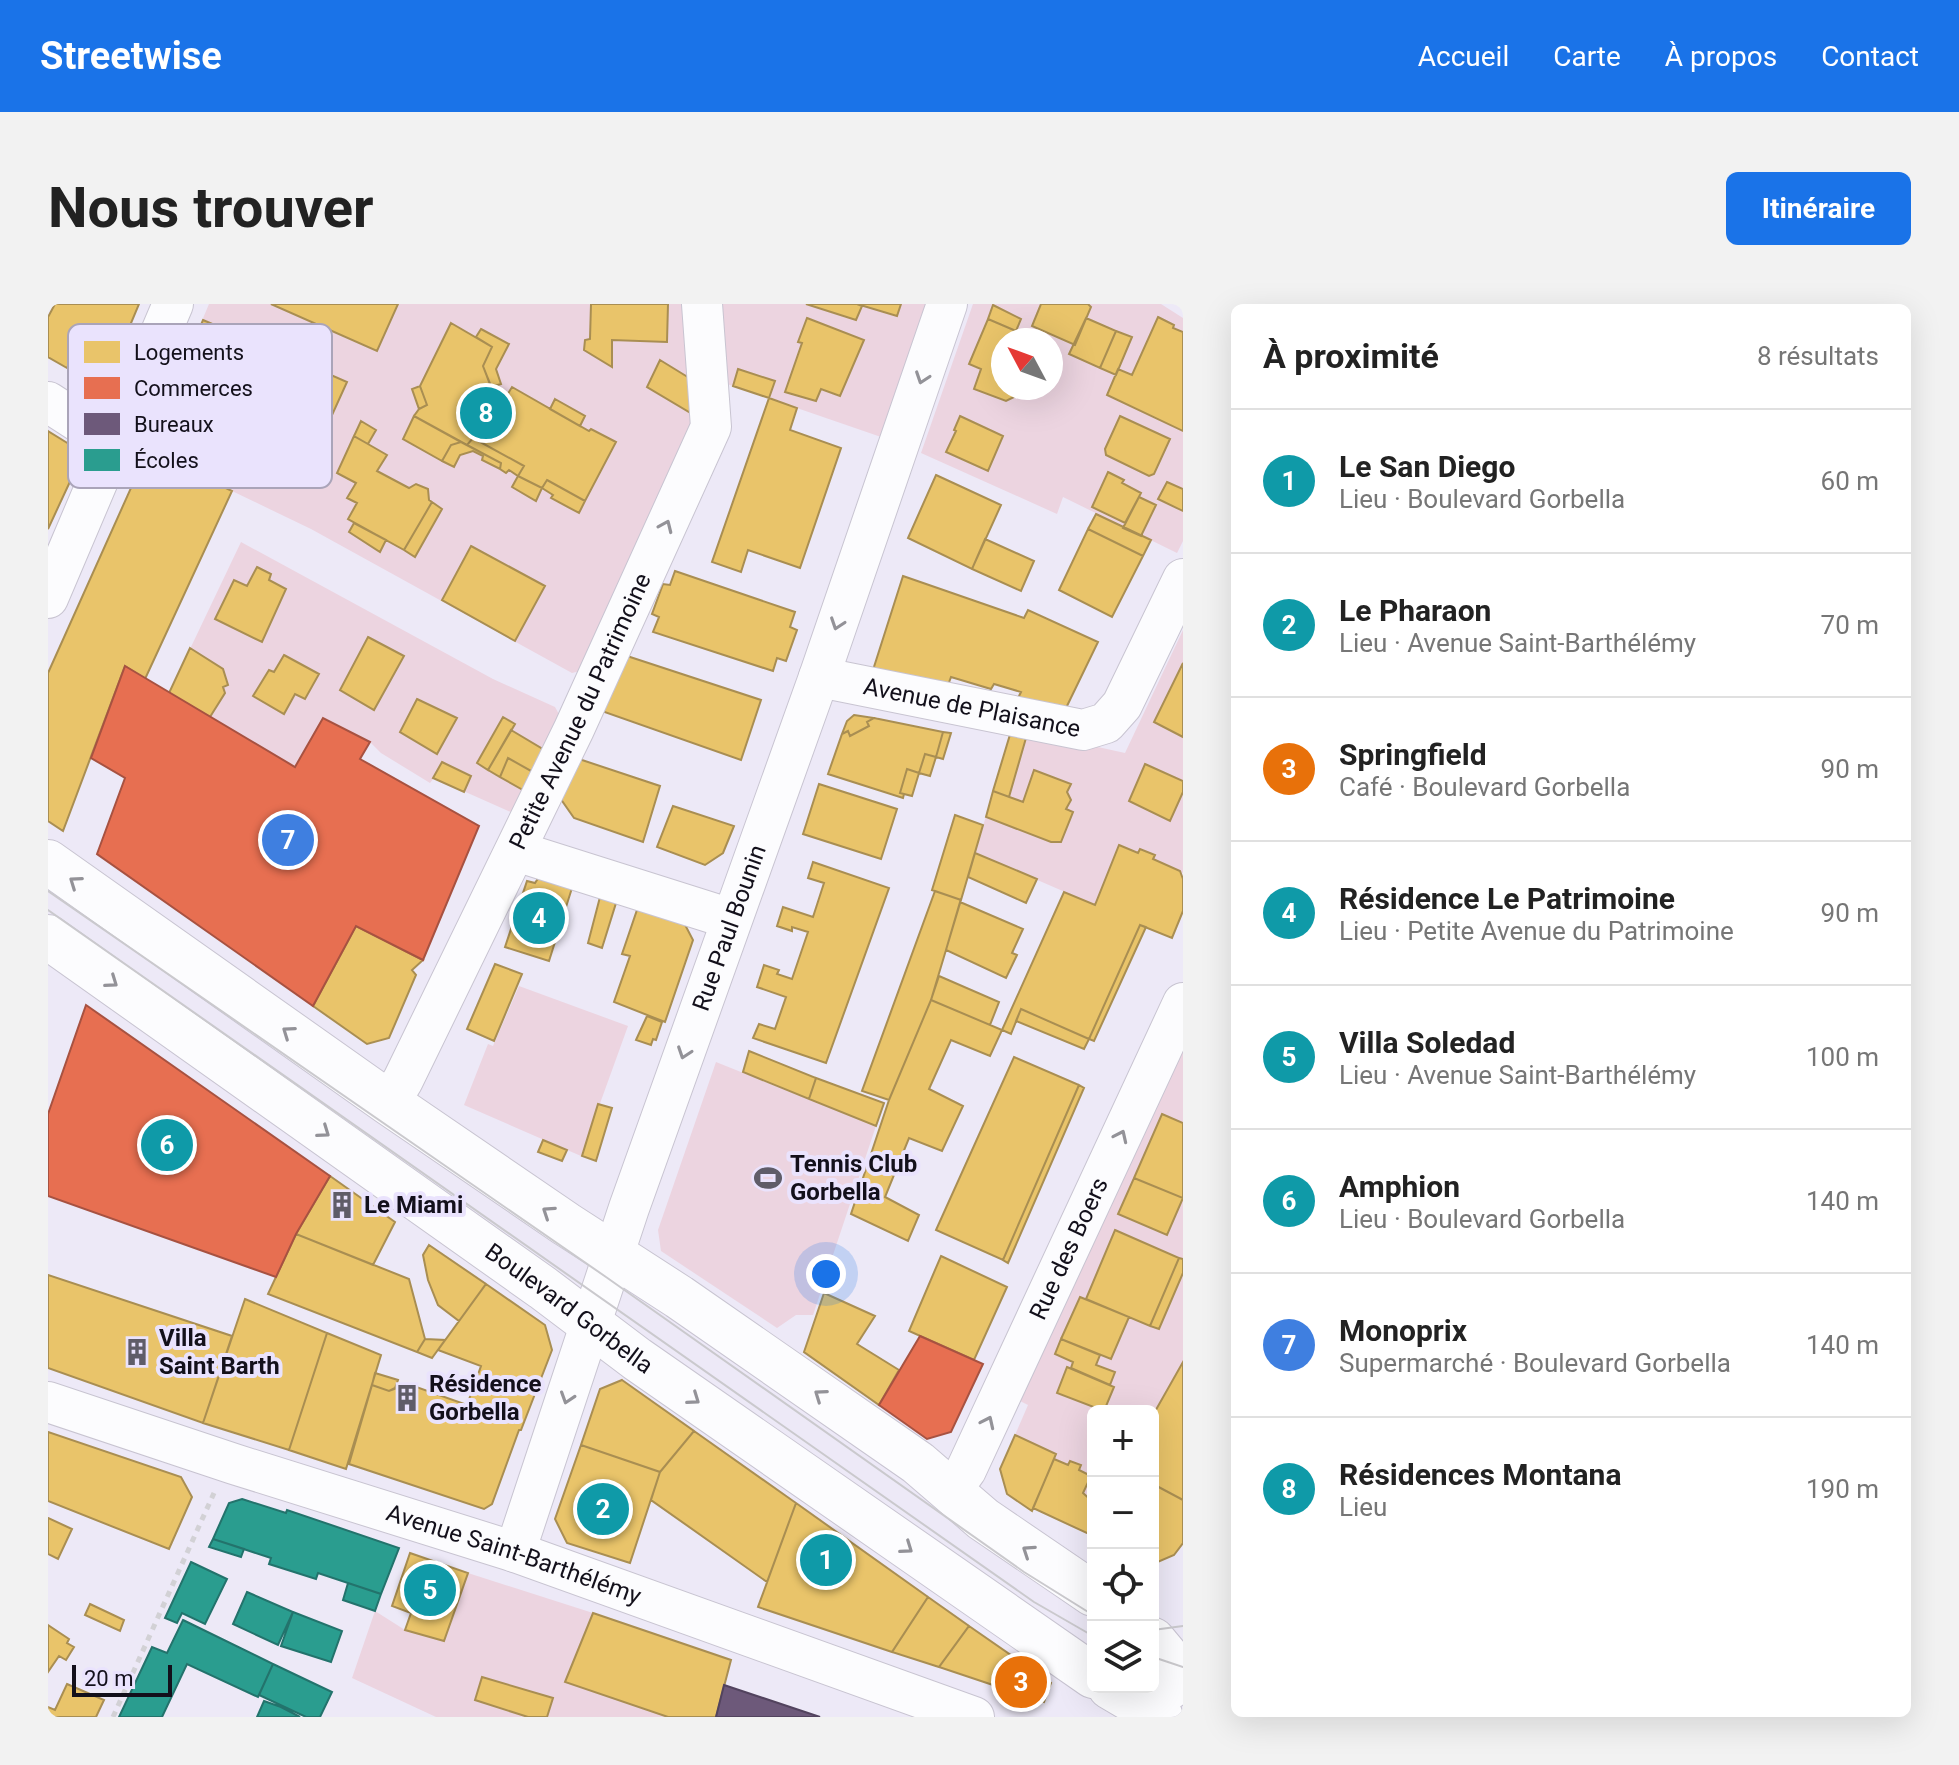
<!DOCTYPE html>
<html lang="fr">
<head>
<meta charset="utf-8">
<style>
	:root { --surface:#fff; --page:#f2f2f2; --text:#222; --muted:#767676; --line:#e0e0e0; --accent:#1a73e8 }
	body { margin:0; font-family:Roboto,sans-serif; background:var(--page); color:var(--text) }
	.controls { position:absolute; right:24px; bottom:24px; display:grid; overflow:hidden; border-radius:12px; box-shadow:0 8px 32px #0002 }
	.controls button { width:72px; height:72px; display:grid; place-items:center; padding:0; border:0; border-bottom:2px solid var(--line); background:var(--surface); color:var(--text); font:40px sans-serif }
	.compass { position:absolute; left:943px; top:24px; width:72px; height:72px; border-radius:50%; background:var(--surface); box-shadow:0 8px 32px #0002; rotate:311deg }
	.scale { position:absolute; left:24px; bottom:20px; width:100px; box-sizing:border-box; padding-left:8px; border:4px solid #13101b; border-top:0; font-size:22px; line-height:28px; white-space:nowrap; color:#13101b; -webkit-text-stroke:6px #eae3fd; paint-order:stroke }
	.you { position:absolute; left:778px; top:970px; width:28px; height:28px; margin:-20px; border:6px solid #fff; border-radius:50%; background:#1a73e8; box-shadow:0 0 0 12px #1a73e833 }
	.badge { display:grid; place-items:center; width:52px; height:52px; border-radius:50%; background:var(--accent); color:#fff; font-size:26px; font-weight:700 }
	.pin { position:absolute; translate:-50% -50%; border:4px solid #fff; box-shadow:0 2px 8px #0006 }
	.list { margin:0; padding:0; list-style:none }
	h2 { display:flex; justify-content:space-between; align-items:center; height:104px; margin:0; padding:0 32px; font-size:34px }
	h2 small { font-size:26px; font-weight:400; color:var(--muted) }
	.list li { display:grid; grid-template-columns:52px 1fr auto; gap:24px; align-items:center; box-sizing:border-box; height:144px; padding:0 32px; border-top:2px solid var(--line) }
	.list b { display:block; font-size:30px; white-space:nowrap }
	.list p { margin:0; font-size:26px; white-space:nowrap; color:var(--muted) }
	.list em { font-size:26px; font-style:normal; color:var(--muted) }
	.icon { flex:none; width:44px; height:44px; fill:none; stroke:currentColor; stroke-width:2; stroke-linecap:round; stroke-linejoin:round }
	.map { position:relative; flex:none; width:1135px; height:1413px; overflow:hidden; border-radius:12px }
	header { display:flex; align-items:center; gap:48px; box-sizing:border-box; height:112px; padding:0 40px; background:var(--accent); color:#fff }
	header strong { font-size:38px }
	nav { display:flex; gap:44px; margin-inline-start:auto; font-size:28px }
	.intro { display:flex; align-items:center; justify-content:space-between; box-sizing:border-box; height:192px; padding:0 48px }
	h1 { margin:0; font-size:56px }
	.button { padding:20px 36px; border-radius:12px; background:var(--accent); color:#fff; font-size:28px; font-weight:700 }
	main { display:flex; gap:48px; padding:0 48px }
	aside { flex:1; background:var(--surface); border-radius:12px; box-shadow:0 8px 32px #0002 }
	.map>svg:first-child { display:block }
	.green { fill:#ecd4e0; fill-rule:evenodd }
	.homes { fill:#e9c46a; stroke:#a98e52; stroke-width:2 }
	.shops { fill:#e76f51; stroke:#a75241; stroke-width:2 }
	.offices { fill:#6d597a; stroke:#52435e; stroke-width:2 }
	.schools { fill:#2a9d8f; stroke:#23736c; stroke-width:2 }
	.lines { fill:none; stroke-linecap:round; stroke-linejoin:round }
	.minor-casing { stroke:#c8c4d1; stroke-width:42 }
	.major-casing { stroke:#c8c4d1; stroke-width:46 }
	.path { stroke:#d2d1d5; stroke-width:5; stroke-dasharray:6 6; stroke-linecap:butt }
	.minor { stroke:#fcfcfe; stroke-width:40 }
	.major { stroke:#fcfcfe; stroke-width:44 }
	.tram { stroke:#cac9cd; stroke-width:2 }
	.oneway { stroke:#939298 }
	.labels { text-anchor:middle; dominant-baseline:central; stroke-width:8; stroke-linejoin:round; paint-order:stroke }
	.street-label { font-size:24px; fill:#13101b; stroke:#eae3fd }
	.poi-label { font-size:24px; font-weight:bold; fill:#13101b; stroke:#eae3fd; text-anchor:start }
	.key { fill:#eae3fd; stroke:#aaa4b9; stroke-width:2 }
	.key-label { font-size:22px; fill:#13101b }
</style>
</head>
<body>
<header>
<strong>Streetwise</strong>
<nav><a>Accueil</a><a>Carte</a><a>À propos</a><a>Contact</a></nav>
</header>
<div class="intro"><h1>Nous trouver</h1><a class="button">Itinéraire</a></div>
<main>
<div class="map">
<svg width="1135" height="1413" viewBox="0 0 1135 1413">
	<rect width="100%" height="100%" fill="#ede9f7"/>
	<path class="green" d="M161,0H223L328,47L350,0H640L651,114L536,366L524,369L263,225L184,187L165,151L108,126Z
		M666,0H884L836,134L673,78Z
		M925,0H1113L1135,14V237L1129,249L1015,193L1009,210L873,149ZM955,36H1003V84H955Z
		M193,238L445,375L507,403L512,412L465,509L386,474L382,479L333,449L322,438L276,414L247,463L121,389Z
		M1135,326V569L1071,542L1047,601L927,549L964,424L1077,449Z
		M471,682L580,722L533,852L416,801L440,740L445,742Z
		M1135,725V1059L1105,1115V1107H1045V1198L967,1131L980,1101L972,1097Z
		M668,758L828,822L765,1011H748L729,1024L613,947L610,926Z
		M420,1269L545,1309L517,1378L620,1413H388L304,1374L327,1307L357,1326L396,1337Z"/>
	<path class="homes" d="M7,0H91L68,55L49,66L38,67L22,59L19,64L0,53V13Z
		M223,0H350L329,47Z
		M543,0H620L619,38L564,36V63L536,46L537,36L542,35Z
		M758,0H809L814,2L808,16Z
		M809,0H853L849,12Z
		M993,0H1040L1043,3L1027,41L984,22Z
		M945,1L973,15L968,27L940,15Z
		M1110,13L1126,21L1125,24L1135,28V127L1059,91L1070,65L1084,71Z
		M759,14L816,36L792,92L773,85L768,97L737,88L754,39L750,38Z
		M1038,14L1068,27L1052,64L1021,50Z
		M940,15L968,27L965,36H955V84H969L966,93L958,97L926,85L933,65L921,60Z
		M155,16L242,53L253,44L264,53L260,61L299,78L275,131L188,93L165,151L108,126Z
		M403,19L444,43L435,62L445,87L458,93L464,83L541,127L543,125L568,138L537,197L499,176L494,184L470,172L476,162L425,134L419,141L366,112L371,105L379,101L372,82Z
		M433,25L461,40L448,65L453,80L443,83L435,62L444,43L428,33Z
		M1068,27L1084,33L1068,71L1052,64Z
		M612,56L651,80V114L599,83Z
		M690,65L727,77L721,94L685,82Z
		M372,82L379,101L371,105L364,85Z
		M721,94L749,104L742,126L793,144L752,264L700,246L693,268L664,258Z
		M507,95L537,112L532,122L502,105Z
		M366,112L413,138L403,141L394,157L355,135Z
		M912,112L955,132L940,167L898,148L908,127L906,126Z
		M1072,112L1122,135L1106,170L1101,172L1058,151L1057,145Z
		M313,117L328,126L320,140L306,132Z
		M0,127L21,140L26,169L0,225Z
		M306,132L339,151L329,167L361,184L368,180L380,185L381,196L384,198L356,246L300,215L309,199L299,194L308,179L289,169Z
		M425,134L476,162L470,172L461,166L458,169L452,165L453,159L419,141Z
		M413,138L453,159L452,165L434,156L435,152L425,147L412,151L406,163L394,157L403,141Z
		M100,146L184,187L97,375L77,362L15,527L0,517V369Z
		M1060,168L1076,176L1074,179L1093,189L1077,219L1044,203Z
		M888,171L953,201L924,265L860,234Z
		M470,172L494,184L488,197L464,183Z
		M499,176L537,197L531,209L503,194L505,191L494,184Z
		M1119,178L1135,185V207L1110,195Z
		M1091,193L1108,201L1093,232L1075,224Z
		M384,198L394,205L367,253L356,246Z
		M1048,210L1103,236L1095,252L1040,225Z
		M306,219L338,236L332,248L301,228Z
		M1040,225L1095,252L1064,313L1011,286Z
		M937,235L986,257L973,287L924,265Z
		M423,242L497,282L467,337L394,296Z
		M209,263L223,270L221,276L238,285L214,338L167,315L186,276L199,282Z
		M627,267L747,308L742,323L749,326L738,357L729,354L725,367L605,328L611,313L604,310L615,280L622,281Z
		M855,272L976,314L980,306L1050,338L1018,404L970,394L973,388L946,380L943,385L903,373L900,381L825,366Z
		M320,333L356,352L326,406L292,386Z
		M142,344L175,365L180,381L175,383L177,389L162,413L121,389Z
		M236,351L271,370L257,395L247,390L236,410L205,392L221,366L226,368Z
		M576,351L713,396L693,456L548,405Z
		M1135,359V433L1106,418Z
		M369,395L409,414L389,450L352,428Z
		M806,411L826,414L819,418L821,422L802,432L800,427L794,430L799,417Z
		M455,413L467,420L440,466L429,459Z
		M826,414L895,428L888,453L877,450L871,469L859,465L852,489L856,490L855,494L780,470L794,430L800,427L802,432L821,422L819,418Z
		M964,424L980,427L961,493L945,487Z
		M463,426L503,450L492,472L460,454L452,473L440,466Z
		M895,428L903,429L895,455L888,453Z
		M877,450L888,453L882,472L871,469Z
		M525,453L612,482L595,538L526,514L510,491Z
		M460,454L492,472L482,490L452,473Z
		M394,458L423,472L416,488L385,474Z
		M1097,460L1135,477V488L1122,517L1081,497Z
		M859,465L871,469L864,492L852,489Z
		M986,466L1023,480L1019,488L1023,496L1018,505L1025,508L1013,538H1003L938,513L945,487L975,498Z
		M771,480L849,505L833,555L755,530Z
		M625,502L686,522L675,549L657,561L609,543Z
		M907,511L935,521L913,596L884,586Z
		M1071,541L1090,549L1092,545L1107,551L1105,555L1132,567L1135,575V607L1124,634L1092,621L1041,735L973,705L963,730L954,726L1016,588L1047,601Z
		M927,549L989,575L978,599L920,573Z
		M765,558L841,584L778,759L705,734L711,720L727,725L738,693L709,683L716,661L731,666L729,670L744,675L760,628L744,623V627L729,622L735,603L765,613L776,579L760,574Z
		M491,573L524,584L501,657L457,643L479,577L487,579Z
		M887,587L913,596L883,696L841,796L814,787Z
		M552,593L568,599L554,644L540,639Z
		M912,598L975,625L964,649L969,651L958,674L898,646Z
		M589,606L634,615L645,636L617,718L566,698L582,652L574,650Z
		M1092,621L1098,623L1046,737L1041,735Z
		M308,622L375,656L364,666L368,671L341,734L319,740L265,702Z
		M447,660L474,670L446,737L419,725Z
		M891,672L951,698L942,721L883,696Z
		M883,696L954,726L942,752L903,736L881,785L915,802L894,847L861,834L837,893L871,911L860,937L803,910L841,796Z
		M973,705L1041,735L1036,745L968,717Z
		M599,712L614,718L608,736L605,735L603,741L588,736Z
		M701,747L768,774L761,795L695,768Z
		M966,753L1031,781L955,956L888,926Z
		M768,774L836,799L828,822L761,795Z
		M1031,781L1036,784L960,959L955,956Z
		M550,800L564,804L548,857L534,852Z
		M1114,810L1135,819V894L1086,874Z
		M495,836L519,846L514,857L490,848Z
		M282,872L347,918L325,961L248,930Z
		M1086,874L1135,894L1119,931L1070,910Z
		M1067,926L1131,954L1102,1022L1038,995Z
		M248,930L361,975L377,1035L369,1048L220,990Z
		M381,941L438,980L411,1017L390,1001L380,976L375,951Z
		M893,952L959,983L926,1056L861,1027Z
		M1131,954L1135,955V969L1111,1025L1102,1022Z
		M0,971L184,1032L155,1119L0,1064Z
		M438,980L497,1021L504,1046L473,1126H471L444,1200L436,1205L301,1160L324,1081L341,1087L360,1080L419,1101L433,1062L390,1046Z
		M776,989L827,1012L809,1040L851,1066L831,1101L756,1048Z
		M1032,993L1081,1013L1063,1055L1013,1035Z
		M197,995L279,1029L241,1146L155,1119Z
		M279,1029L333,1051L298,1165L241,1146Z
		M377,1035L397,1036L384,1054L369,1048Z
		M1013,1035L1052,1051L1048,1061L1067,1068L1062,1081L1023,1064L1025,1058L1007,1050Z
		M1135,1058V1196L1105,1180V1111Z
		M1019,1063L1066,1083L1056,1107L1009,1089Z
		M327,1069L350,1076L347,1084L341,1087L324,1081Z
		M574,1076L646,1127L612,1168L533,1141L552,1085Z
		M646,1127L748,1199L719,1278L603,1196L612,1168Z
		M0,1128L133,1173L144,1193L121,1245L0,1197Z
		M967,1131L1008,1150L984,1207L959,1190L952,1165Z
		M533,1141L612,1168L582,1259L519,1239L507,1215Z
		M1006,1155L1020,1161L1022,1157L1033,1161L1031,1166L1043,1172L1035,1189L1045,1198V1223L1041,1230L985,1204Z
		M1105,1180L1135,1196V1239L1126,1251L1105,1260Z
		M748,1199L880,1293L844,1348L710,1303Z
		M0,1214L24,1225L10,1255L0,1250Z
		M362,1249L420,1269L396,1337L357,1326L363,1309L344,1302Z
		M880,1293L921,1322L891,1363L844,1348Z
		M42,1300L76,1316L72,1327L37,1311Z
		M545,1309L683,1356L668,1413H620L517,1378Z
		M0,1321L21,1335L19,1339L26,1343L18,1356L11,1352L0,1368Z
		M921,1322L1003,1379L996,1398L891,1363Z
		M434,1373L505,1394L499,1413H480L427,1396Z
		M19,1380L56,1396L48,1413H0V1403L7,1406Z"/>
	<path class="shops" d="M77,362L247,463L275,414L322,438L312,455L431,522L375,656L308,622L265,702L49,550L77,474L43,454Z
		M38,701L282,872L248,930L228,973L0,892V810Z
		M872,1032L935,1060L903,1128L879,1135L831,1101Z"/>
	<path class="offices" d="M676,1381L772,1413H668Z"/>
	<path class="schools" d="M194,1195L238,1209L239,1206L351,1244L333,1290L270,1269L268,1275L221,1260L223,1254L165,1235L181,1199Z
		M165,1235L196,1245L193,1253L161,1243Z
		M143,1258L179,1275L157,1320L134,1309L129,1319L117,1314Z
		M300,1279L333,1290L327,1307L295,1296Z
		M199,1288L245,1308L230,1341L185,1320Z
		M245,1308L294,1327L283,1358L233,1342Z
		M135,1316L225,1360L210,1393L139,1360L114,1413H71L104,1343L119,1349Z
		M225,1360L284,1388L272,1413H258L211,1391Z
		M216,1397L233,1403L252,1413H209Z"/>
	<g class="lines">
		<g class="minor-casing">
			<g id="minor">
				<path d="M0,98L65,140"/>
				<path d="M0,294L125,0"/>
				<path id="s1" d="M771,373L1035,426L1058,419L1074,401L1135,275"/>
				<path d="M468,547L683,615"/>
				<path id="s2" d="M341,799L355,776L526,425L663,123L654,0"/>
				<path id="s3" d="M0,1098L186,1160L467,1248L926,1413"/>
				<path id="s4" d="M903,1187L918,1166L1135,699"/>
				<path id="s5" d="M467,1248L581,904L771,373L899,0"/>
			</g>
		</g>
		<g class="major-casing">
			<g id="major">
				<path d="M0,558L341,799L518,920L631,993L870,1159L935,1215L1045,1290"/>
				<path id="s6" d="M0,633L495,984L589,1055L1045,1372"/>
				<path d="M1105,1336L1135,1372"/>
				<path d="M1062,1383L1113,1413"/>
				<path d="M1093,1402L1135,1374"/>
			</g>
		</g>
		<path class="path" d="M65,1413L166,1189"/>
		<use href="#minor" class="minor"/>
		<use href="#major" class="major"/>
		<path class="tram" d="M0,587L558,973L976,1268L1045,1311
			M0,606L986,1298L1045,1332
			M1105,1326L1135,1322
			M1105,1353L1135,1363"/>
	</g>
	<defs><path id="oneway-chevron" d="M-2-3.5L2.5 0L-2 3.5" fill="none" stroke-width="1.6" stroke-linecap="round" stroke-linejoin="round" transform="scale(2)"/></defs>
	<g class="oneway">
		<use href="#oneway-chevron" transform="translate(874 74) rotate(109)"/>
		<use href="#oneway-chevron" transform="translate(618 222) rotate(-66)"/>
		<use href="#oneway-chevron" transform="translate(789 320) rotate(109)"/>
		<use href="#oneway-chevron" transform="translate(27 578) rotate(-145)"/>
		<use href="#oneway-chevron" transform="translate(64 678) rotate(35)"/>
		<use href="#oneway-chevron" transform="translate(240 728) rotate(-145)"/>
		<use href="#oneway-chevron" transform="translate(636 749) rotate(109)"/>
		<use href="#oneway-chevron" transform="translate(276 828) rotate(35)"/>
		<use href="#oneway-chevron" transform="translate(1073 832) rotate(-65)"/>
		<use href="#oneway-chevron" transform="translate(500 908) rotate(-146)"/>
		<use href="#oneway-chevron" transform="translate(772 1091) rotate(-145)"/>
		<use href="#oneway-chevron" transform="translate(519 1094) rotate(108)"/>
		<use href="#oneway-chevron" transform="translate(646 1095) rotate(35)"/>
		<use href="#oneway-chevron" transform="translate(940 1118) rotate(-65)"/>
		<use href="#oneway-chevron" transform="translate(859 1244) rotate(35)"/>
		<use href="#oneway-chevron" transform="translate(980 1247) rotate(-146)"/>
	</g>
	<defs>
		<g id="stadium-bare" transform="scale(2.16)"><path d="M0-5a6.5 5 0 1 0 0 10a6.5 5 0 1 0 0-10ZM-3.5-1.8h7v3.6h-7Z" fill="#5f5c68" stroke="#eae3fd" stroke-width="2.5" paint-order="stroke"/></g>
		<g id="building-bare" transform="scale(2.16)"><path d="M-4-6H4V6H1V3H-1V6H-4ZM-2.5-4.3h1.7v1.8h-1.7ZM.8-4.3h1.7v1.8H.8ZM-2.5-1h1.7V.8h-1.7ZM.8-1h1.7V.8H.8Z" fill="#5f5c68" stroke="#eae3fd" stroke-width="2.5" paint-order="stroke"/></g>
	</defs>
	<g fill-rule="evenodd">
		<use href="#stadium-bare" x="720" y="874"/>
		<use href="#building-bare" x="294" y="901"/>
		<use href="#building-bare" x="89" y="1048"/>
		<use href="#building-bare" x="359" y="1094"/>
	</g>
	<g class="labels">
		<g class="street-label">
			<text stroke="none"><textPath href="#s1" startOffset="156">Avenue de Plaisance</textPath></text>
			<text stroke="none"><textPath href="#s2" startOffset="436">Petite Avenue du Patrimoine</textPath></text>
			<text stroke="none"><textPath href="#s5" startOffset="660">Rue Paul Bounin</textPath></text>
			<text stroke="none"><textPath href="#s4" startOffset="270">Rue des Boers</textPath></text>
			<text stroke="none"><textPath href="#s6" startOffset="640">Boulevard Gorbella</textPath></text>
			<text stroke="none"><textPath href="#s3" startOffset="490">Avenue Saint-Barthélémy</textPath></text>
		</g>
		<g class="poi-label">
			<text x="742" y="860">Tennis Club<tspan x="742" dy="28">Gorbella</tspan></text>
			<text x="316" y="901">Le Miami</text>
			<text x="111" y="1034">Villa<tspan x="111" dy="28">Saint Barth</tspan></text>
			<text x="381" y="1080">Résidence<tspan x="381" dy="28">Gorbella</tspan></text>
		</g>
	</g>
	<rect x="20" y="20" width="264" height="164" rx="12" class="key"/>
	<rect x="36" y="37" width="36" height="22" fill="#e9c46a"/>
	<rect x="36" y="73" width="36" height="22" fill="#e76f51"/>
	<rect x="36" y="109" width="36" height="22" fill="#6d597a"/>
	<rect x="36" y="145" width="36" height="22" fill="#2a9d8f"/>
	<g class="key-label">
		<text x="86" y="56">Logements</text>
		<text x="86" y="92">Commerces</text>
		<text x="86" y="128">Bureaux</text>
		<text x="86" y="164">Écoles</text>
	</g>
</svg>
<div class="controls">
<button>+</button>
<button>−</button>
<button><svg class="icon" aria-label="locate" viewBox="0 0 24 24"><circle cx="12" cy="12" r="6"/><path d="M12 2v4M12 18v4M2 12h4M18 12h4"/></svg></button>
<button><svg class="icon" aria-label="layers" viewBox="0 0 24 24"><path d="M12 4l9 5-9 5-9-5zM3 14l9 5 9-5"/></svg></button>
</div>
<svg class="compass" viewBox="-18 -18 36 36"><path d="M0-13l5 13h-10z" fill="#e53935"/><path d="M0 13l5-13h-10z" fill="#767676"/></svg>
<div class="scale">20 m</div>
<div class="you"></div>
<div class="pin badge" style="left:778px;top:1256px;background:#0f9aa8">1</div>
<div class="pin badge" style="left:555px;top:1205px;background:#0f9aa8">2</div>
<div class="pin badge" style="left:973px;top:1378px;background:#e8710a">3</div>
<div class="pin badge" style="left:491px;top:614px;background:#0f9aa8">4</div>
<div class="pin badge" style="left:382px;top:1286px;background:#0f9aa8">5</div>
<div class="pin badge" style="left:119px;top:841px;background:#0f9aa8">6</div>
<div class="pin badge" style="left:240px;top:536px;background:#3f7fe0">7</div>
<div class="pin badge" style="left:438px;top:109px;background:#0f9aa8">8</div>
</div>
<aside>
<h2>À proximité<small>8 résultats</small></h2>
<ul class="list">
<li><span class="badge" style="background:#0f9aa8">1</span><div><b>Le San Diego</b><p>Lieu · Boulevard Gorbella</p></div><em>60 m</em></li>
<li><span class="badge" style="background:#0f9aa8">2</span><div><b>Le Pharaon</b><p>Lieu · Avenue Saint-Barthélémy</p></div><em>70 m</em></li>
<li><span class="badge" style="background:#e8710a">3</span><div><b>Springfield</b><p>Café · Boulevard Gorbella</p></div><em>90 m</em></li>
<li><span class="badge" style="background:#0f9aa8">4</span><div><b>Résidence Le Patrimoine</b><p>Lieu · Petite Avenue du Patrimoine</p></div><em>90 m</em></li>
<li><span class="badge" style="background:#0f9aa8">5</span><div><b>Villa Soledad</b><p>Lieu · Avenue Saint-Barthélémy</p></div><em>100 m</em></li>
<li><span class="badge" style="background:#0f9aa8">6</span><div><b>Amphion</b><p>Lieu · Boulevard Gorbella</p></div><em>140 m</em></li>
<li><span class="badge" style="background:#3f7fe0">7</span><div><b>Monoprix</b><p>Supermarché · Boulevard Gorbella</p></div><em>140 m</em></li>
<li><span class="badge" style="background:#0f9aa8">8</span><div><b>Résidences Montana</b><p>Lieu</p></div><em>190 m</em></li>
</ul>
</aside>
</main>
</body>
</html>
